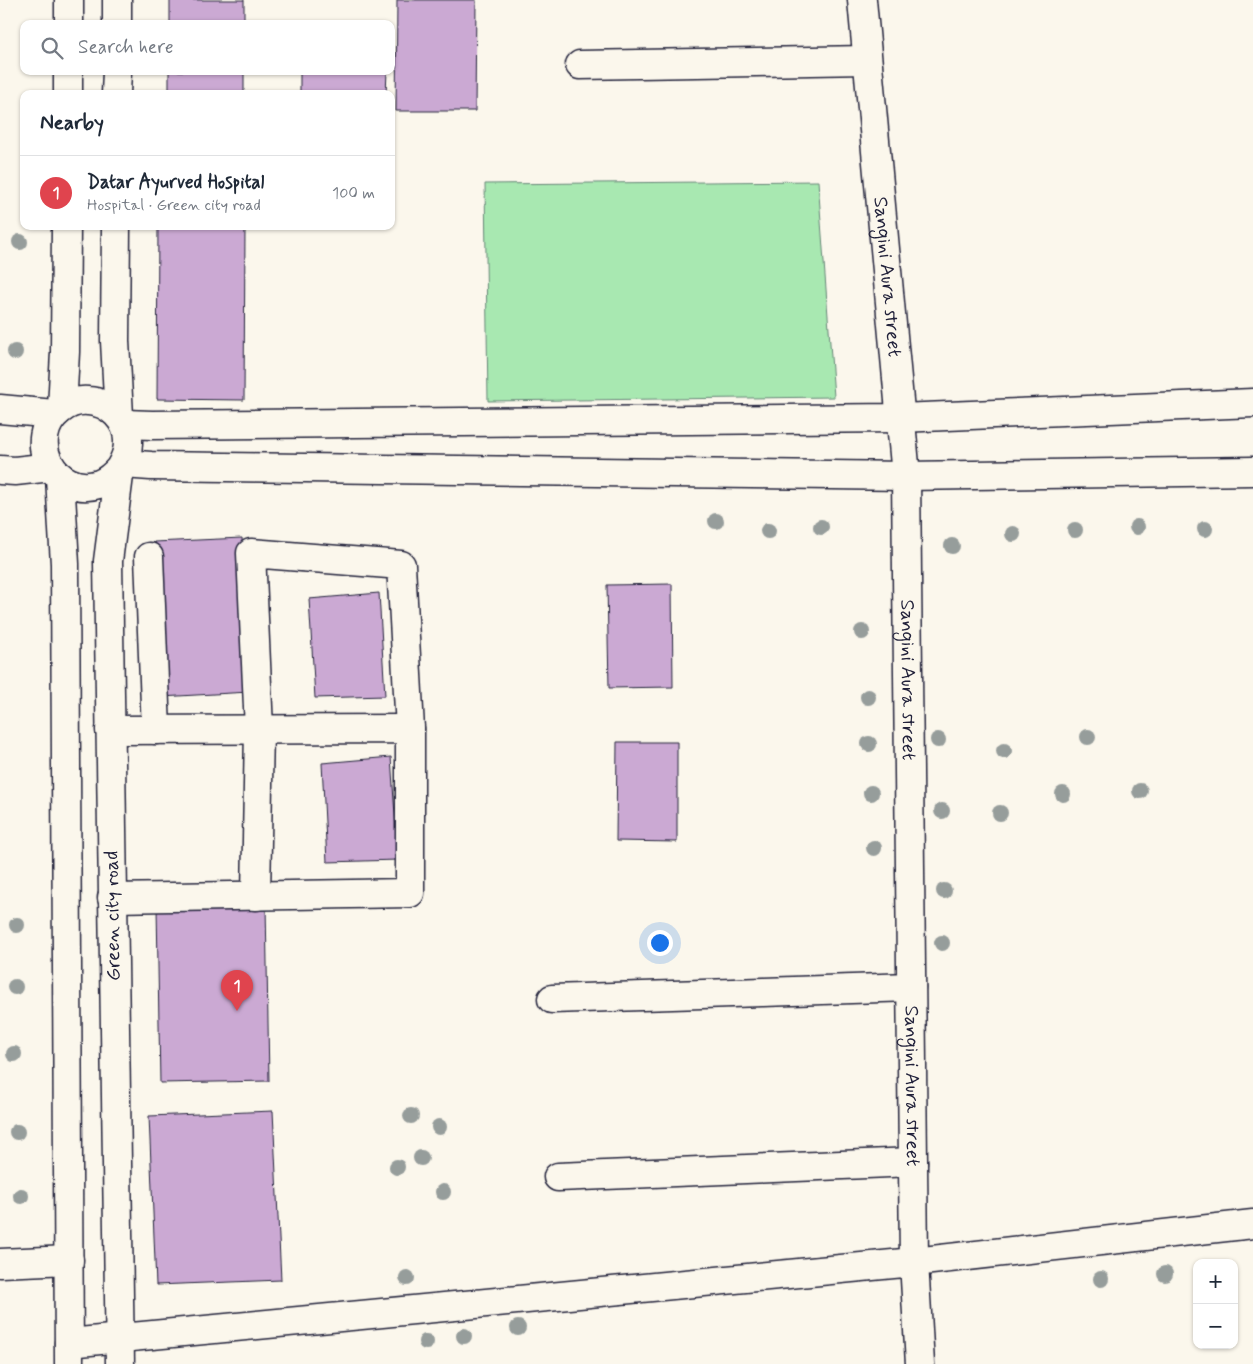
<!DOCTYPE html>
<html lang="en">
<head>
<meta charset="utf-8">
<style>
	:root { --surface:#fff; --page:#f2f2f3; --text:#1f2937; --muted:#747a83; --line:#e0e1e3; --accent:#c8321e }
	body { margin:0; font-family:Mynerve,sans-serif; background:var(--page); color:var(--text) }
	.controls { position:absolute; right:15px; bottom:15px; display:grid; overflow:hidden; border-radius:10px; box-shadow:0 1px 4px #0004 }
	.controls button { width:45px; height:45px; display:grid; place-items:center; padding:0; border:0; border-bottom:1px solid var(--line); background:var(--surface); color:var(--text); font:25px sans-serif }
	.you { position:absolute; left:659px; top:942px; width:18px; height:18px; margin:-12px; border:4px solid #fff; border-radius:50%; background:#1a73e8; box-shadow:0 0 0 8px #1a73e833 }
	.badge { display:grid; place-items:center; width:32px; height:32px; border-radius:50%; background:var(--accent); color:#fff; font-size:16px; font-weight:700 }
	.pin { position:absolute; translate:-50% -41px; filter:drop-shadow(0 1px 2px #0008) }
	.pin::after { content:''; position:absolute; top:26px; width:18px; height:15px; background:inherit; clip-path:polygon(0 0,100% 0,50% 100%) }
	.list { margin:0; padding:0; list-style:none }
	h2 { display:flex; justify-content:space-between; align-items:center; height:65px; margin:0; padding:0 20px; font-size:21px }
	h2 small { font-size:16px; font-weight:400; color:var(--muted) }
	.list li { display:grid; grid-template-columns:32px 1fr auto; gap:15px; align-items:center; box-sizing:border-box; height:75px; padding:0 20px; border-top:1px solid var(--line) }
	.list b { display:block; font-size:19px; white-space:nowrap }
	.list p { margin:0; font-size:16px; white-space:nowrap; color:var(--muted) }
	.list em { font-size:16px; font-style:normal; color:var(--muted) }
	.icon { flex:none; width:28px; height:28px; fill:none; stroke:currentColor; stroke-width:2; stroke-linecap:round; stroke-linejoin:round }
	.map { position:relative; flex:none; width:1253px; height:1364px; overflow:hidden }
	.search { position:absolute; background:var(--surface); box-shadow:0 1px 4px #0004; left:20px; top:20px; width:375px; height:55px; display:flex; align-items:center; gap:12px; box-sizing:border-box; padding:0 18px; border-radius:10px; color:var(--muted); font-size:19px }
	.panel { position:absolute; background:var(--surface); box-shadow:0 1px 4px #0004; left:20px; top:90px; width:375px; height:140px; border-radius:10px }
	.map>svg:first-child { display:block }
	.green { fill:#a8e8b1; stroke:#658576 }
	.building { fill:#cba9d3; stroke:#22223b }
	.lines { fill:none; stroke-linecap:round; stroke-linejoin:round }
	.minor-casing { stroke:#22223b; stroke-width:31 }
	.minor { stroke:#fbf7ec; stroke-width:28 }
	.tree { fill:#969d9b }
	.labels { text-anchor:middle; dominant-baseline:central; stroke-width:4.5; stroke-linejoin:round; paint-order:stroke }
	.street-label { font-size:20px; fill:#22223b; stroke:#fbf7ec }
</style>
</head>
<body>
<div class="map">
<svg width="1253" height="1364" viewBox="0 0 1253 1364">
	<rect width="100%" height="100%" fill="#fbf7ec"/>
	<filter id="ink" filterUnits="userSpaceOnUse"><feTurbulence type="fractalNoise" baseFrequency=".02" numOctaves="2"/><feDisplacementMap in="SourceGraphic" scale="10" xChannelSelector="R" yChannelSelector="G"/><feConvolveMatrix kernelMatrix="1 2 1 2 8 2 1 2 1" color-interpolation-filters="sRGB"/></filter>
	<g filter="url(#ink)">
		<path class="green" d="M818,181L834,397L488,401L485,184Z"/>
		<path class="building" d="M170,0H244V24H170Z
			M397,0H476L475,111H396Z
			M169,71H244V94H169Z
			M300,71H387L386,94H300Z
			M158,226H245L244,400L157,399Z
			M242,538L249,692L161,697L154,542Z
			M672,584L673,687L609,688L607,585Z
			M379,593L385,696L315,698L309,599Z
			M617,742H677V842L616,841Z
			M391,757L398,860L327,862L322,763Z
			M266,905L269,1081L160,1083L157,907Z
			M273,1111L281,1280L156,1285L149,1116Z"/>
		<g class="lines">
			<g class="minor-casing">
				<g id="minor">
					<path id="s1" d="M862,0L906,476L914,1262L920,1364"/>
					<path d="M69,24V0"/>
					<path d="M117,24V0"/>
					<path d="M580,65L867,60"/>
					<path d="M68,94V71"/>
					<path d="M116,94L117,71"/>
					<path d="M116,226L115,341L119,416"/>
					<path d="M62,408L65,352L66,226"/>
					<path d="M0,409L54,414"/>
					<path d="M124,424L152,425L900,418L1253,403"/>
					<path d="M123,464L151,466L906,476L1253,471"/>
					<path d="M0,470L15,471L51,467"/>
					<path d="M60,477L65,564L69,1364"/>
					<path d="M149,557L156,730"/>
					<path d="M110,730L410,729V893L112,898"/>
					<path d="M256,896L259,729L251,553L401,565L410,729"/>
					<path d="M552,999L911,987"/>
					<path d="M558,1177L913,1162"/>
					<path d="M0,1263L69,1260"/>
					<path d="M69,1343L914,1262L1253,1224"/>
					<path d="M120,1364L108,561L120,468C124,461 128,452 128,443C129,421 110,402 88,401C77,400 69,403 60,410C23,439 55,498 99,484C107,481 114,475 120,468"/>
				</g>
			</g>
			<use href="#minor" class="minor"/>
		</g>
		<g class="tree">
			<circle cx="20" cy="242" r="8"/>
			<circle cx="15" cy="352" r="8"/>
			<circle cx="716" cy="521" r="8"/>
			<circle cx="821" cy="527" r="8"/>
			<circle cx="1137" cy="527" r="8"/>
			<circle cx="1205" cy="529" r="8"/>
			<circle cx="1075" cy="530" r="8"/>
			<circle cx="768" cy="531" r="8"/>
			<circle cx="1013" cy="534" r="8"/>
			<circle cx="952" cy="546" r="8"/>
			<circle cx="862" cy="632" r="8"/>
			<circle cx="868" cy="697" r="8"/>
			<circle cx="1088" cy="737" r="8"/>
			<circle cx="938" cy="740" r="8"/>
			<circle cx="869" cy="744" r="8"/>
			<circle cx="1004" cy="751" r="8"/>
			<circle cx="1140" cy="791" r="8"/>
			<circle cx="871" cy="793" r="8"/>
			<circle cx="1063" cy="794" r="8"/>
			<circle cx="942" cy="811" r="8"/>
			<circle cx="1000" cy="813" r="8"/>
			<circle cx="874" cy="848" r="8"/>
			<circle cx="944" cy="891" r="8"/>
			<circle cx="17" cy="925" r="8"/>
			<circle cx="942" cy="943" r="8"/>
			<circle cx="15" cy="987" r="8"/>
			<circle cx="14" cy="1054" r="8"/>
			<circle cx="411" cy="1116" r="8"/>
			<circle cx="439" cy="1127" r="8"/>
			<circle cx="17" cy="1132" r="8"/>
			<circle cx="421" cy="1158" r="8"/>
			<circle cx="397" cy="1167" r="8"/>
			<circle cx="443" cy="1192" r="8"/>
			<circle cx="21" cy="1196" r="8"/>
			<circle cx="1165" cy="1274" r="8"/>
			<circle cx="407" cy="1278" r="8"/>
			<circle cx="1101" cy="1279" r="8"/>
			<circle cx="518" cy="1328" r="8"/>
			<circle cx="464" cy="1336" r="8"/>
			<circle cx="426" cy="1342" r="8"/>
		</g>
	</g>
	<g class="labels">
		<g class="street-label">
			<text stroke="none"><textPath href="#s1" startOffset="278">Sangini Aura street</textPath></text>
			<text stroke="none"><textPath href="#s1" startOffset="682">Sangini Aura street</textPath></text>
			<text transform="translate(113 916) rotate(-91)">Green city road</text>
			<text stroke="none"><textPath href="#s1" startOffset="1088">Sangini Aura street</textPath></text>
		</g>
	</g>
</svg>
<div class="controls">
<button>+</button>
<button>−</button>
</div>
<div class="you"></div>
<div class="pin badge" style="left:237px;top:1011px;background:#e0444e">1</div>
<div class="search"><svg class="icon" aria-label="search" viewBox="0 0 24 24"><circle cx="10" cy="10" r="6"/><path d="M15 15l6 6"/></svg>Search here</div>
<section class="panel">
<h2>Nearby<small></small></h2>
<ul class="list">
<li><span class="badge" style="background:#e0444e">1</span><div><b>Datar Ayurved Hospital</b><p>Hospital · Green city road</p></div><em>100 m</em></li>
</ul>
</section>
</div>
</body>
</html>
